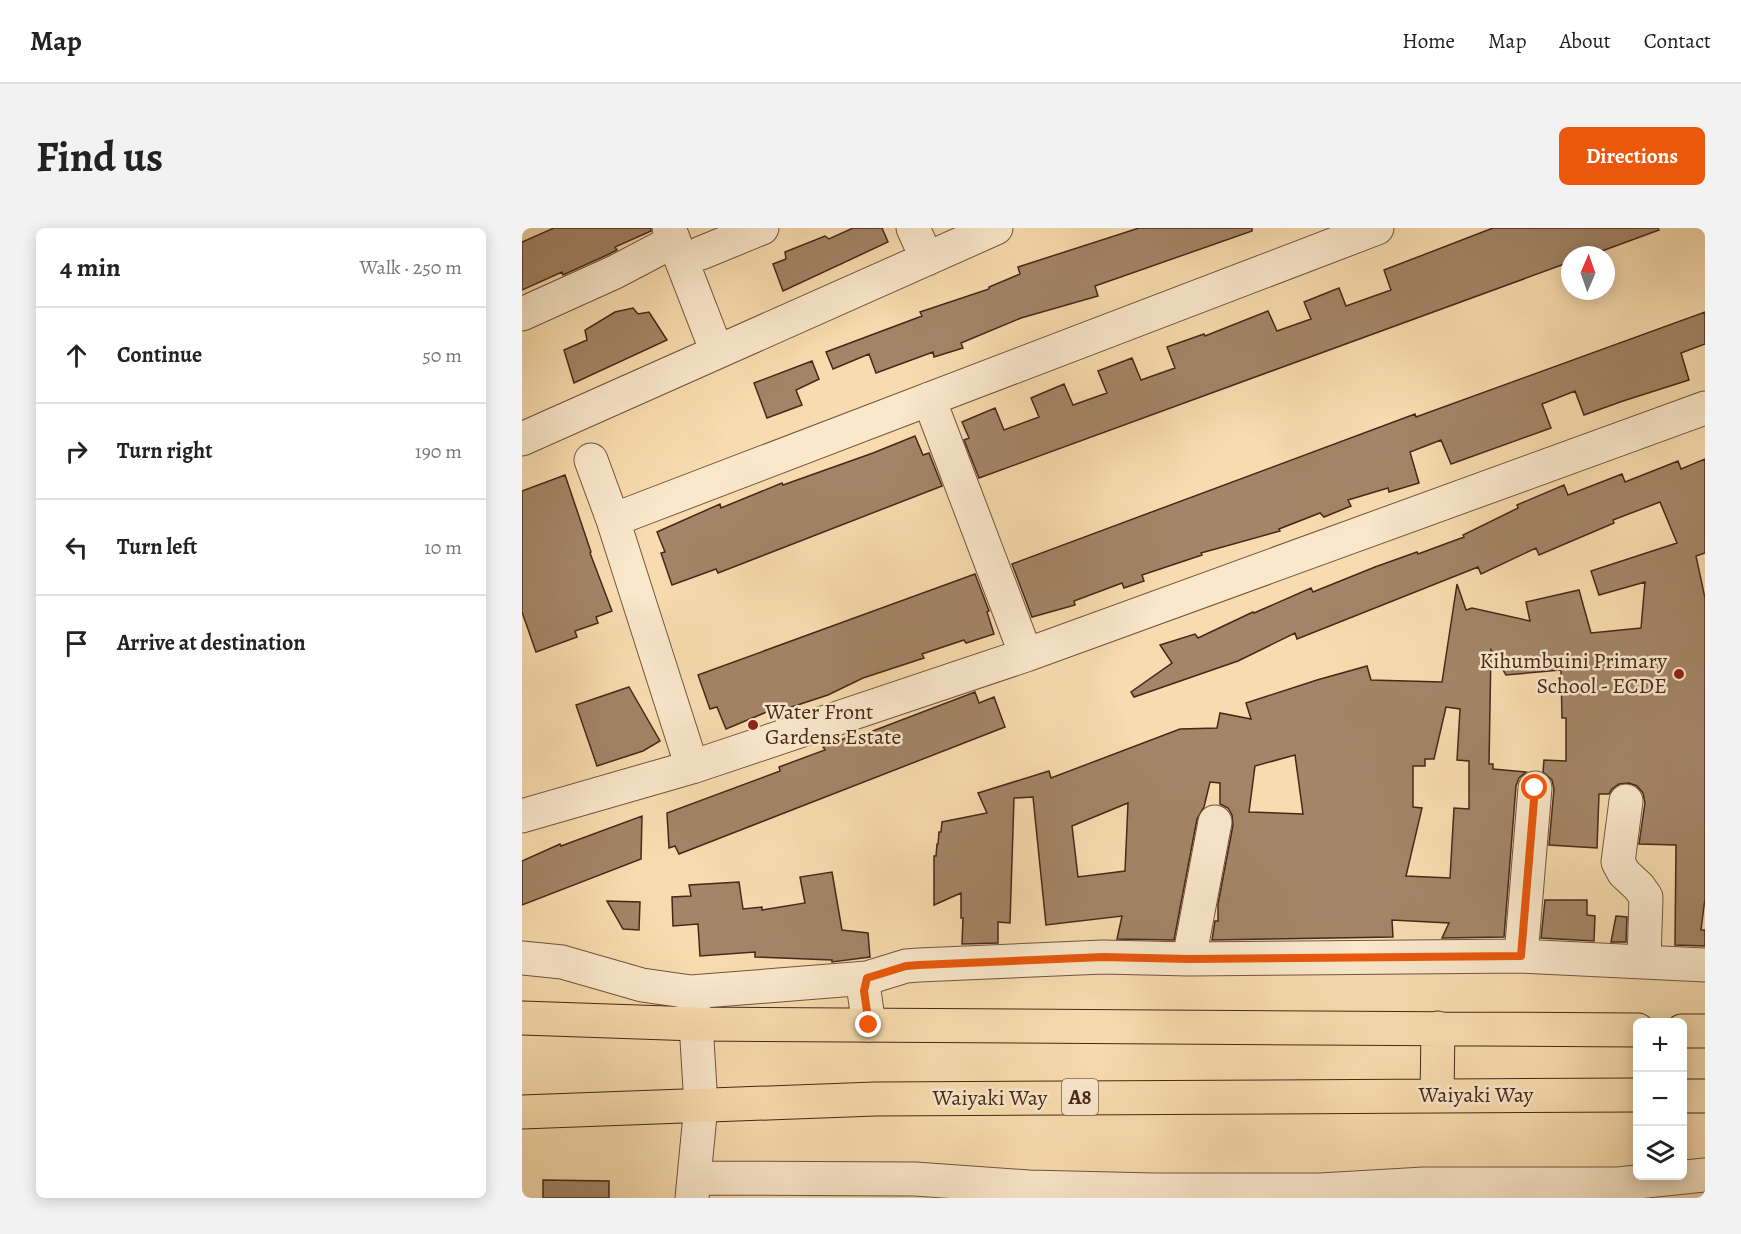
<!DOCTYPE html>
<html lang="en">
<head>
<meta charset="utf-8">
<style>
	:root { --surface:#fff; --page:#f2f2f2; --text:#222; --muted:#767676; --line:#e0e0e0; --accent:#ea580c }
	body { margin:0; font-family:Alegreya,serif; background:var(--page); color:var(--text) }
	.controls { position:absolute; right:18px; bottom:18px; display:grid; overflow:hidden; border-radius:9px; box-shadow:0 3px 15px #0003 }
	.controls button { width:54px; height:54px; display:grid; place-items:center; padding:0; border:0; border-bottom:2px solid var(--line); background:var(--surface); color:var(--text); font:30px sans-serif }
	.compass { position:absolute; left:1039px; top:18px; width:54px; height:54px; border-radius:50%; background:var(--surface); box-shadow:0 3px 15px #0003; rotate:2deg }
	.stop { position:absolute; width:18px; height:18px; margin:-14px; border:4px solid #ea580c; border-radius:50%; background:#fff }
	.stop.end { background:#ea580c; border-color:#fff; box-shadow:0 2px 6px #0008 }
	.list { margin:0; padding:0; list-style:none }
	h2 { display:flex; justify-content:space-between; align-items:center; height:78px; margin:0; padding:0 24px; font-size:26px }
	h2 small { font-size:20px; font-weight:400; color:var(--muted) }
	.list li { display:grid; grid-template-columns:39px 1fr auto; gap:18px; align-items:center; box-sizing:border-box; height:96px; padding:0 24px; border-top:2px solid var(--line) }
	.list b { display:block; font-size:22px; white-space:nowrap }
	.list em { font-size:20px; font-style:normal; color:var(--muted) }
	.icon { flex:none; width:33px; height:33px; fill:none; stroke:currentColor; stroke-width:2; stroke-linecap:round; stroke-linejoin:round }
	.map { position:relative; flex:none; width:1183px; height:970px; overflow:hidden; border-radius:9px }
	header { display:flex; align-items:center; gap:36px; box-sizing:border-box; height:84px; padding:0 30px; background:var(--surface); border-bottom:2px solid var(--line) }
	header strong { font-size:28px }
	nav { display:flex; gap:33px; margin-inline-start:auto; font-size:21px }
	.intro { display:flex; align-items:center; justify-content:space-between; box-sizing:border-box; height:144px; padding:0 36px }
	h1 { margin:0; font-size:42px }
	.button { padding:15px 27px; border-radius:9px; background:var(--accent); color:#fff; font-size:21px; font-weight:700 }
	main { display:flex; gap:36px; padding:0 36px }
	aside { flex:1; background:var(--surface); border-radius:9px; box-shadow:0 3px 15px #0003 }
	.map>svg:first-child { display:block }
	.building { fill:#a38567; stroke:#472719; stroke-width:1.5; fill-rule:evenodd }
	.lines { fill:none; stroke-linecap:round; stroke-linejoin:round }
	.minor-casing { stroke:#73543e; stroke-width:35 }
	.highway-casing { stroke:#472719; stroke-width:35 }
	.minor { stroke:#fae8cb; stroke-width:33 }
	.highway { stroke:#f8dcaf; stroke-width:33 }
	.route { stroke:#ea580c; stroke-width:8 }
	.poi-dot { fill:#8f2418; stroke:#fae8cb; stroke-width:2 }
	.labels { text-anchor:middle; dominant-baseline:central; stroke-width:5; stroke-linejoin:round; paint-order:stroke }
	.shield { fill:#fae8cb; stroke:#7d614e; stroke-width:1.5 }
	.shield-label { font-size:21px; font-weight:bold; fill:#472719 }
	.poi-label { font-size:22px; fill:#472719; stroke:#fae8cb; text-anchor:end }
	.street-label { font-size:22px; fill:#472719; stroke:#fae8cb }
</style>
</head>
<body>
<header>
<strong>Map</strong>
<nav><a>Home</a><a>Map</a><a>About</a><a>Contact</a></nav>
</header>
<div class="intro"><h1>Find us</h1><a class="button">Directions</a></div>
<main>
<aside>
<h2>4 min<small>Walk · 250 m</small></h2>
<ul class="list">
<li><svg class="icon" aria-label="ahead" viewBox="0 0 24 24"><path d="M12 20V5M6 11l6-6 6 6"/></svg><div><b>Continue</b></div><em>50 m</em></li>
<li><svg class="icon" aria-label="right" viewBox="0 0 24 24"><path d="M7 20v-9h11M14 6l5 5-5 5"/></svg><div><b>Turn right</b></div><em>190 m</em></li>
<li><svg class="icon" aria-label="left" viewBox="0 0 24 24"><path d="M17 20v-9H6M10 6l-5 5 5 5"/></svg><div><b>Turn left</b></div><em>10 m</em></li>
<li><svg class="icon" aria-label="arrive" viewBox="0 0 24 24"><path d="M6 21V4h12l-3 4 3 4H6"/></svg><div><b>Arrive at destination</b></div></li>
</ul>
</aside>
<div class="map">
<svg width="1183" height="970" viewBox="0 0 1183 970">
	<rect width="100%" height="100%" fill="#f8dcaf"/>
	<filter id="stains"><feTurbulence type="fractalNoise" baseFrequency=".00333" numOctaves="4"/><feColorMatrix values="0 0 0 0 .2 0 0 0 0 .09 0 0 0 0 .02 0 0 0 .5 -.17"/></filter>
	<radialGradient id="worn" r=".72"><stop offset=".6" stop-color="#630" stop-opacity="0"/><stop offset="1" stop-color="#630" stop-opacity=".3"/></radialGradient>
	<path class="building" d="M32,0H129V3L93,19L95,22L85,27L41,47L40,44L0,62V14Z
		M331,0H360L366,14L261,63L251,36L264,31L263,24L303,8L307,11Z
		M617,0H730V3L573,58L576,68L499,90L439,115L441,120L412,129L411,124L354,145L347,126L311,141L304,124L400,88L398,84L467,61V59L498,46L496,39Z
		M971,0H1136L1137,2L1069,27H1048V34L457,250L442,212L447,210L440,194L473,180L482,202L517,189L509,170L542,156L551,177L585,165L576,143L610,130L619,152L653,140L645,119L682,106L683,108L746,83L755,103L789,91L782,74L817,60L824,78L869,62L862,42Z
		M111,80L116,86L127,84L145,112L52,155L42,122L65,112L63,102L93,84Z
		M1183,84V116L1159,125L1167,152L1101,173L1062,187L1053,163L1020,176L1029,200L929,236L919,212L888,224L897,255L867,264L866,260L826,272L829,278L802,289L798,285L757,301L758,303L679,325L680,327L620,347L622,353L602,360L600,355L552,373L553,377L510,389L490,336L893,186L894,189Z
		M290,133L297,151L274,162L280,177L245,190L232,155Z
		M393,208L401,227L407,225L420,258L196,345L194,341L150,357L139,325L143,324L135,304L198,276L199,280L260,255L261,257L351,225Z
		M1183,231V325L1174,328L1183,370V670L1179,702H1183V718L1153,717L1154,617L1117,616L1123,575L1121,565L1115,558L1107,555L1097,556L1090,561L1087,566H1077L1075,620L1027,617L1032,561L1030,552L1021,544L1022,532L1044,533V490H1040L1039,442L984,447L969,422L967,536H971V541L1004,544L997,550L994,558L982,709L920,710L927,695L870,692L871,709L690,712L693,693H696V676L711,597L710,587L706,580L698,576V555L688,554L682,579L675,591L652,712L595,711L600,688L524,697L511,569L492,570L488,695L476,694V715L440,716L441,690H439V665L412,677V628H414L415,616H416L417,604H419L420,594L465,585L456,565L527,543L529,550L658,501L695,500L698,485L729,491L724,475L795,452L845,438L849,452L920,454L935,356L944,382L950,380L1008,393L1004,374L1057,362L1069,405L1119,400L1123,354L1077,367L1069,343L1155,315L1138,274L1091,292L1092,295L1017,327L1014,320L959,346L956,339L775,411L773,405L716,433L612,469L609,464L650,435L638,417L673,406L676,410L731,384L732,385L789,360L791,364L853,339L895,324L896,326L942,309L941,307L996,280L995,277L1042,257L1046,267L1100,246L1103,254L1156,233L1159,241ZM924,479L938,481L935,532L947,533V581L932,580L928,650L884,648L900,580L891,579V538H903V531H912ZM773,527L781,586L727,584L733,538ZM606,575L603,643L556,649L550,598Z
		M43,247L69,324L68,325L90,383L74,389L76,395L53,403L55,409L14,424L0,384V263Z
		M453,346L467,383L465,384L472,406L444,415L442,412L400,426L402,430L341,450L306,467L248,486L247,483L204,501L195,479L188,481L176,447Z
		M107,459L138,513L121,523L75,538L54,477Z
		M453,464L457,475L472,469L483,499L157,626L153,618L147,620L145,585L258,543L257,539L303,522L301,519L334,506L335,509Z
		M120,588L119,631L0,677V633L38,616L39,618Z
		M310,644L320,702L346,705L348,729L310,734V732L233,729V724L178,728L176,696L151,698L150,669L169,668L167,657L217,654L221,681L240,679V682L283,675L278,649Z
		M1023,672H1065V687L1073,688L1072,713L1019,710Z
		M85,673L118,674L117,702L101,701Z
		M1094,688L1105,689L1104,714H1089Z
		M21,952L87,953V970H21Z"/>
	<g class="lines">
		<g class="minor-casing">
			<path id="minor" d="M147,0L195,124
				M391,0L405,31
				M179,25L240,0
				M0,86L93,44L152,13
				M407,171L504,427
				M0,211L474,0
				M69,232L91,292L170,539
				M91,292L855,0
				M1104,573L1096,634L1102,645L1117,659L1124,669L1122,733
				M0,588L170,539L504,427L1183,180
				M999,728L1013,560
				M0,730L40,734L120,757L169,764L174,796L179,877L170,970
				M667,731L693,594
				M169,764L345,750
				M347,797L342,763L345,750L384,738L397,737L581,729L667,731L999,728L1183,737
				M172,950L393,951L507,959L632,962H798L902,956H1096L1183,947"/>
		</g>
		<g class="highway-casing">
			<path id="highway" d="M0,790L174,796L1116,802
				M1160,803H1183
				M915,867L916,800
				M1160,868H1183
				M0,884L353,871L1116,867"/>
		</g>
		<use href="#minor" class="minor"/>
		<use href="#highway" class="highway"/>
	</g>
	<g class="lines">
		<path class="route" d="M347,797L342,763L345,750L384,738L397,737L581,729L667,731L999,728L1013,560"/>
	</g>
	<g class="poi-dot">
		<circle cx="1157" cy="446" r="6"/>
		<circle cx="231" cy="497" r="6"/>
	</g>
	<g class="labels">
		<rect class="shield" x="540" y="851" width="36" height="36" rx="4.5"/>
		<g class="shield-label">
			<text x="558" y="869">A8</text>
		</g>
		<g class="poi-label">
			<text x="1145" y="433">Kihumbuini Primary<tspan x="1145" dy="25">School - ECDE</tspan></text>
			<text x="243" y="484" text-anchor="start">Water Front<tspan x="243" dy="25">Gardens Estate</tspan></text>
		</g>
		<g class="street-label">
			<text x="954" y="867">Waiyaki Way</text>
			<text x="468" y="870">Waiyaki Way</text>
		</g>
	</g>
	<rect width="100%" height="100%" filter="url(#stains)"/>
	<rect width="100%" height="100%" fill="url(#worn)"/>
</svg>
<div class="controls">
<button>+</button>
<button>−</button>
<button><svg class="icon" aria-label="layers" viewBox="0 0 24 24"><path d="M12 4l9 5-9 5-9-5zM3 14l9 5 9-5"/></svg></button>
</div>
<svg class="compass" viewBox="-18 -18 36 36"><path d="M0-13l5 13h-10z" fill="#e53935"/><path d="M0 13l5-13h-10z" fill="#767676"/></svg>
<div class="stop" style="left:1013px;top:560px"></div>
<div class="stop end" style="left:347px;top:797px"></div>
</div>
</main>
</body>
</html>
